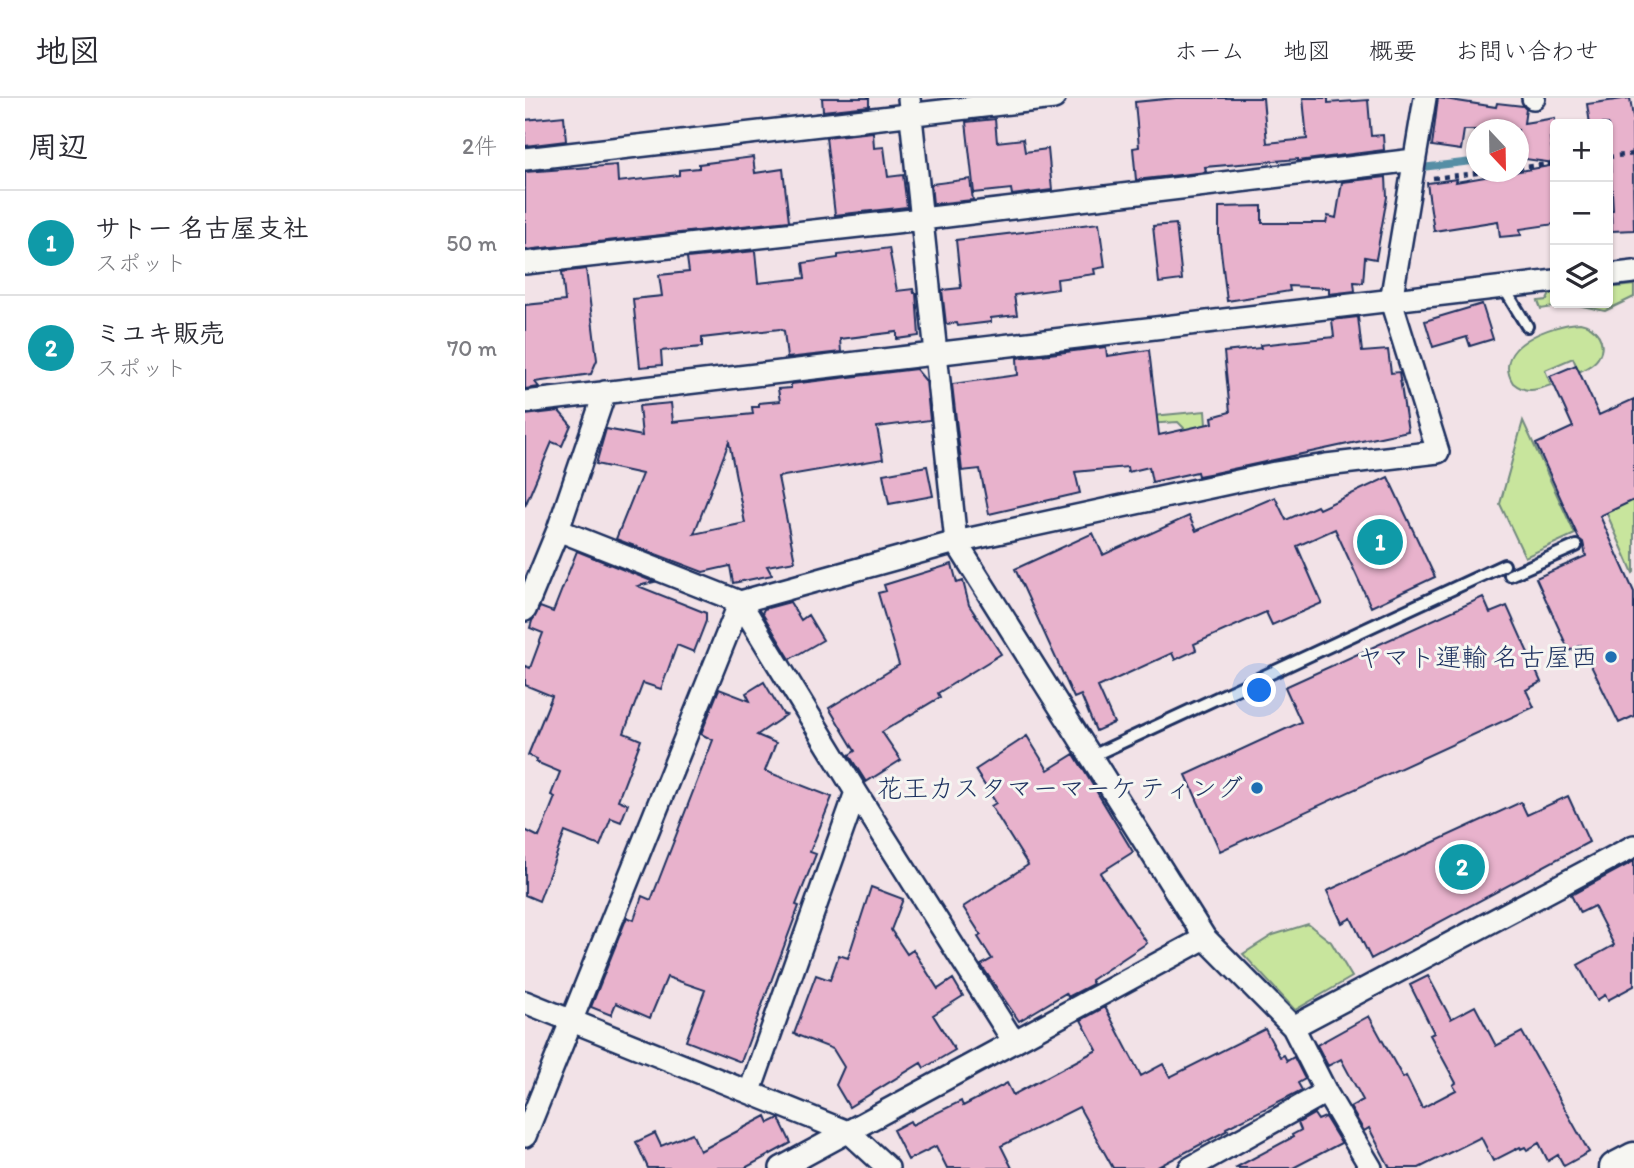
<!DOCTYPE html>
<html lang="ja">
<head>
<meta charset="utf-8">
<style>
	:root { --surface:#fff; --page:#f7f7f7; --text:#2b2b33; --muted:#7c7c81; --line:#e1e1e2; --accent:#2563eb }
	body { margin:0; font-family:Itim,"Klee One",sans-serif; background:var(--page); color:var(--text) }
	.controls { position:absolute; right:21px; top:21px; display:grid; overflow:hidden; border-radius:7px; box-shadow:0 2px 5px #0004 }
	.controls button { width:63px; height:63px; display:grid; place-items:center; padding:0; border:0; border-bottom:2px solid var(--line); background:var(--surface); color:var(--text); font:35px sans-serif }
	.compass { position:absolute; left:941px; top:21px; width:63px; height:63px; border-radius:50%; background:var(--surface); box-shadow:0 2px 5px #0004; rotate:158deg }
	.you { position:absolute; left:735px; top:593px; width:24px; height:24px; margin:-18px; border:5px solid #fff; border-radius:50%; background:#1a73e8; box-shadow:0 0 0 10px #1a73e833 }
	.badge { display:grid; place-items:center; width:46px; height:46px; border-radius:50%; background:var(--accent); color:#fff; font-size:23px; font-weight:700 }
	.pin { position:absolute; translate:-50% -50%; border:4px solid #fff; box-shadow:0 2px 7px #0006 }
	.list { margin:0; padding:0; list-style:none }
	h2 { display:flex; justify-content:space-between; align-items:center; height:91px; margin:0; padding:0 28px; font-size:30px }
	h2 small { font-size:23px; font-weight:400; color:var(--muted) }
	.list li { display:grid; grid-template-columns:46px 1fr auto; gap:21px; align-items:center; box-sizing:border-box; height:105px; padding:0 28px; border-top:2px solid var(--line) }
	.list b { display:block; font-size:26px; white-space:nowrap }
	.list p { margin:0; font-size:23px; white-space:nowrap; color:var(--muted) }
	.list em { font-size:23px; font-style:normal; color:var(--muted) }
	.icon { flex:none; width:38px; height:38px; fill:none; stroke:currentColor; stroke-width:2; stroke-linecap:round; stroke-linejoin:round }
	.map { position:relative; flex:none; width:1109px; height:1070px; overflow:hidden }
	header { display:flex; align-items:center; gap:42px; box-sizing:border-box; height:98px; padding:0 35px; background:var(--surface); border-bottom:2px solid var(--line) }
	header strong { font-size:33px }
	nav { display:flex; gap:38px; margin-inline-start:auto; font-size:24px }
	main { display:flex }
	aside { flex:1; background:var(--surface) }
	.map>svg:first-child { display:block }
	.green { fill:#c8e59d; stroke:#728a7e; stroke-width:2 }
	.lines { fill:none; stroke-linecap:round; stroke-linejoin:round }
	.stream { stroke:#568ea5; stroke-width:7 }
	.building { fill:#e8b2cc; stroke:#1b2f5e; stroke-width:2; fill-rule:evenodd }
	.lane-casing { stroke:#1b2f5e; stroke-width:16 }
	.street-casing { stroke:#1b2f5e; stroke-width:26 }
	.secondary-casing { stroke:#1b2f5e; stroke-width:35 }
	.path { stroke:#1b2f5e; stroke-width:4.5; stroke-dasharray:5 5; stroke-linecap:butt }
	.lane { stroke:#f6f6f2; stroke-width:10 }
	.street { stroke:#f6f6f2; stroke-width:21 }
	.secondary { stroke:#f6f6f2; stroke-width:30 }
	.poi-dot { fill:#1f6fb2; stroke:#f6f6f2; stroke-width:2.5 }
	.labels { text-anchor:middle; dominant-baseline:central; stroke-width:6; stroke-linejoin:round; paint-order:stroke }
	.poi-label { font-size:26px; fill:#1b2f5e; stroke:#f6f6f2; text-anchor:end }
</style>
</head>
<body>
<header>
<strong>地図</strong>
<nav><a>ホーム</a><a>地図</a><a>概要</a><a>お問い合わせ</a></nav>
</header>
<main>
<aside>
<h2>周辺<small>2件</small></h2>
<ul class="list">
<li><span class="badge" style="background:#0f9aa8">1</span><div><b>サトー 名古屋支社</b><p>スポット</p></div><em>50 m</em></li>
<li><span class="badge" style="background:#0f9aa8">2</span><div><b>ミユキ販売</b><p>スポット</p></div><em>70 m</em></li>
</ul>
</aside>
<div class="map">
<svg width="1109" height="1070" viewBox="0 0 1109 1070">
	<rect width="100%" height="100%" fill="#f2e2e7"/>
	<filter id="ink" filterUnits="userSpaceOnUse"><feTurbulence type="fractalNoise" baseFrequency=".0143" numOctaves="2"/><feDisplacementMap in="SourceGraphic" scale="14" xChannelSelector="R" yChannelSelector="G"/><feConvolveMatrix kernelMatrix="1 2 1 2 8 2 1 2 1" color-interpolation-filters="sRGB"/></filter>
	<g filter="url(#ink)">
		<path class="green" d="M1109,187V199L1080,213L1048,206L1016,211L1013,203L1022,202L1025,196L1030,195V205H1083V190Z
			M1055,225C1071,228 1083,244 1073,260C1069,267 1061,270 1054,274L1048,260L1020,272L1026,287C1011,292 1001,296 988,285C965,248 1028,226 1055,225Z
			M680,313L683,354L653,324L620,326L618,319Z
			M998,323L1050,436L1000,459L975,406Z
			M1109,393V474L1108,475L1078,407Z
			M783,826L806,844L827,879L770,912L718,856L748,837Z"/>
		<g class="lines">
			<path class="stream" d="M901,69L951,63"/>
		</g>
		<path class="building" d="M297,0H344V8L298,13Z
			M651,0H738L742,45L782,41L778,0H803V5L843,2L846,38L858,37L859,52L773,63V61L680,69L681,74L611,82L608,50L614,49L610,4Z
			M913,0L971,9L972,5L998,8L1001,11L999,25L1030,20V39L1025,40L1029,65L993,60V32H939L936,52L907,48Z
			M1105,0L1109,26H1107L1109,132L1087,133L1086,112H1088L1083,26H1065L1062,6Z
			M39,18L41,43L0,48V22Z
			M470,21L472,44L498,41L500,54L523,51L527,92L487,97L486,91L449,95L441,24Z
			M348,34L349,50L359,49L363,79L378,77L382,109L310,117L301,39Z
			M228,59L230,75L258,71L264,123L0,152V74L92,67L93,84L154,77V72L174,70V66Z
			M1030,67V126L995,131L996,137L975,139L973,123L909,133L902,85L932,81L931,84Z
			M861,79L862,99L851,161L840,159L838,185L829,184L830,193L804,196V190L764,188L765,193L702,203L694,137V109L737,108V125H801L803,118L811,120L817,84Z
			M445,81L448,102L408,106L406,86Z
			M574,125L580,169L569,171L570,176L532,181L533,191L489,197L492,217L466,220V224L433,228L432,225L421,226L417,192L436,190L431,142Z
			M651,126L657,182L634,185L628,128Z
			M364,150L372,193L388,191L389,195H391L394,238L372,241V234L315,241L316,254L262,260L259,233L255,231L177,240V249L136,253L137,267L115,269L108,201L137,198L134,177L164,174L162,160L230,153L233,185L280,180L278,165L313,160V157Z
			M61,171L72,262L66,276L10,284L14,289L0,291V207L40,203L37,174Z
			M957,206L968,241L945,248L942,239L908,249L900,223Z
			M833,219L837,254L863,252L866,275L874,274L883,333L689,375L673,378L672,374L627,384L624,369L603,374L602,369L550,374L555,395L464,416L455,371L437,373L427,286L493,277L492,260L581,249L582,258L624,252L634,337L688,325L687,319L705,314L699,254L736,250L735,247L809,239L807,222Z
			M1051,267L1074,317L1109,301V402L1075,418L1109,494V618L1094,625L1056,547L1044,553L1011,480L1061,458L1058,444L1054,441L1011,346L1048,329L1025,278Z
			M391,271L401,283L405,322L352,329L358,361L253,379L270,463L242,468L247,477L208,485L205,468L178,474L91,441L117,376L71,366L81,331L117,338L114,308L146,305L148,324L228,316L227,309H234V305L255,303L253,291L266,290V286ZM204,344L220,425L169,436Z
			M34,313L46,327L37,348L27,344L0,408V317Z
			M402,368L408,398L364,406L358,376Z
			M863,379L910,479L846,509L810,431L772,448L797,505L747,527L741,514L669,546L671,552L650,562L647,555L573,589L589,625L571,633L556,597L549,600L490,471L568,435L578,457L664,418L671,433L750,399L761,422L792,408L794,411Z
			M52,453L129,484L113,488L181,515V523L169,554L152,547L136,591L118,585L99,635L116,642L93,702L103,706L96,724L86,720L75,748L40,734L14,803L0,797V732L14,739L30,699L26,697L35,674L11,664L12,661L3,657L27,598L0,587V568L5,570L18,535L5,530L7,523L15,509L28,514Z
			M427,466L432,485L438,483L444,507L476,556L413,595L415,599L357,634L376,662L341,684L324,657L330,653L304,610L374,567L353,495L361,493L359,487Z
			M958,499L965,515L982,508L1016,584L1001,592L1009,609L695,753L661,677L776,624L760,589Z
			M265,504L276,522L283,517L298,542L265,561L237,515L239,511Z
			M239,584L258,616L261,617L232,637L251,645L240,673L307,699L285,754L291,756L271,807L274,808L216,964L161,943L180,892L142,879L125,920L91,905L86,917L66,909L102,819L109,822L117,798L126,802L188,642L176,636L194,591L225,603L221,595Z
			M502,638L523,672L549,656L608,754L575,775L622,845L566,882L568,886L543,899L541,895L494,923L456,867L467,861L453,839L456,837L438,809L503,767L466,708L471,705L450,672Z
			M1043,698L1064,744L846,861L826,820L817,825L802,793L996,704L1002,717Z
			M1109,763V888L1083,902L1080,897L1072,902L1053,867L1089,847L1069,808L1055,815L1046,797Z
			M346,789L378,801L366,832L382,856L388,852L413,891L428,881L438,898L408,917L430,952L399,970L396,965L324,1009L311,987L319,969L308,951L269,936L291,877L305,882L314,857L323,860Z
			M903,878L926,921L950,908L971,948L997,934L1064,1054L1039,1068L1033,1057L1023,1063L1014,1045L1002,1052L1000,1049L996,1051L995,1049L968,1063L956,1039L894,1070H865L844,1030L839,1033L825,1009L838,1002L816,961L803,968L792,947L844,918L878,980L881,978L897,1010L931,992L928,987L931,985L905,937L909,935L885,887Z
			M580,909L616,978L638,966L645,979L740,931L755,959L759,957L762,963L769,959L780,981L773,985L777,992L701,1030L703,1032L631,1070H588L554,1009L476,1048L487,1070H422L411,1048L383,1062L368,1032L385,1023L387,1027L436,1003L438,1008L482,985L488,997L572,952L556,922Z
			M789,1016L793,1022L800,1019L816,1045L768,1070H710L768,1039L767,1037L776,1032L773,1025Z
			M241,1018L244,1025L254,1020L266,1045L220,1070H123L111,1044L130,1035L136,1048L167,1035L175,1053Z"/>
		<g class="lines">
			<g class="lane-casing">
				<path id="lane" d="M979,190L1002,228
					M985,477L1051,448
					M565,659L979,467"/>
			</g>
			<g class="street-casing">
				<path id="street" d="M384,0L431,444L680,840L768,929L801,994L846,1070
					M1008,0H1009
					M0,61L529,0
					M0,165L397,121L889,62
					M1083,177L1109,174
					M0,304L1030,183
					M33,432L215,504L331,694L489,944
					M0,512L33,432L80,294
					M0,904L325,1035L363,1070
					M768,929L1109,748
					M225,993L331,694
					M0,1038L215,504L431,444L750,375L801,367L913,354L866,203L900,0
					M256,1070L680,840
					M665,1070L801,994"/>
			</g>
			<g class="secondary-casing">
				<path id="secondary" d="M1090,1070L1109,1060"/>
			</g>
			<path class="path" d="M1083,59L1109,56
				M993,70L1030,65
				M908,80L962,74"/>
			<use href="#lane" class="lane"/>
			<use href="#street" class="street"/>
			<use href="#secondary" class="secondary"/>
		</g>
	</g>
	<g class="poi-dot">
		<circle cx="1086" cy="559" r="7"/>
		<circle cx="732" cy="690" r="7"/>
	</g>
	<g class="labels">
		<g class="poi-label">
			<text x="1072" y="559">ヤマト運輸 名古屋西</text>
			<text x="718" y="690">花王カスタマーマーケティング</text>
		</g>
	</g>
</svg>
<div class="controls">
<button>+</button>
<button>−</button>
<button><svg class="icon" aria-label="layers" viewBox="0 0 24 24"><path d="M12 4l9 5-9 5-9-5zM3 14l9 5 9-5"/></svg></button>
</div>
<svg class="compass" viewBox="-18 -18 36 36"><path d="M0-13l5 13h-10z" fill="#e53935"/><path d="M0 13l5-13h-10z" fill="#7c7c81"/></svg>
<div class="you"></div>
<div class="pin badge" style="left:855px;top:444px;background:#0f9aa8">1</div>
<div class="pin badge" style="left:937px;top:769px;background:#0f9aa8">2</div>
</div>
</main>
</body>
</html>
